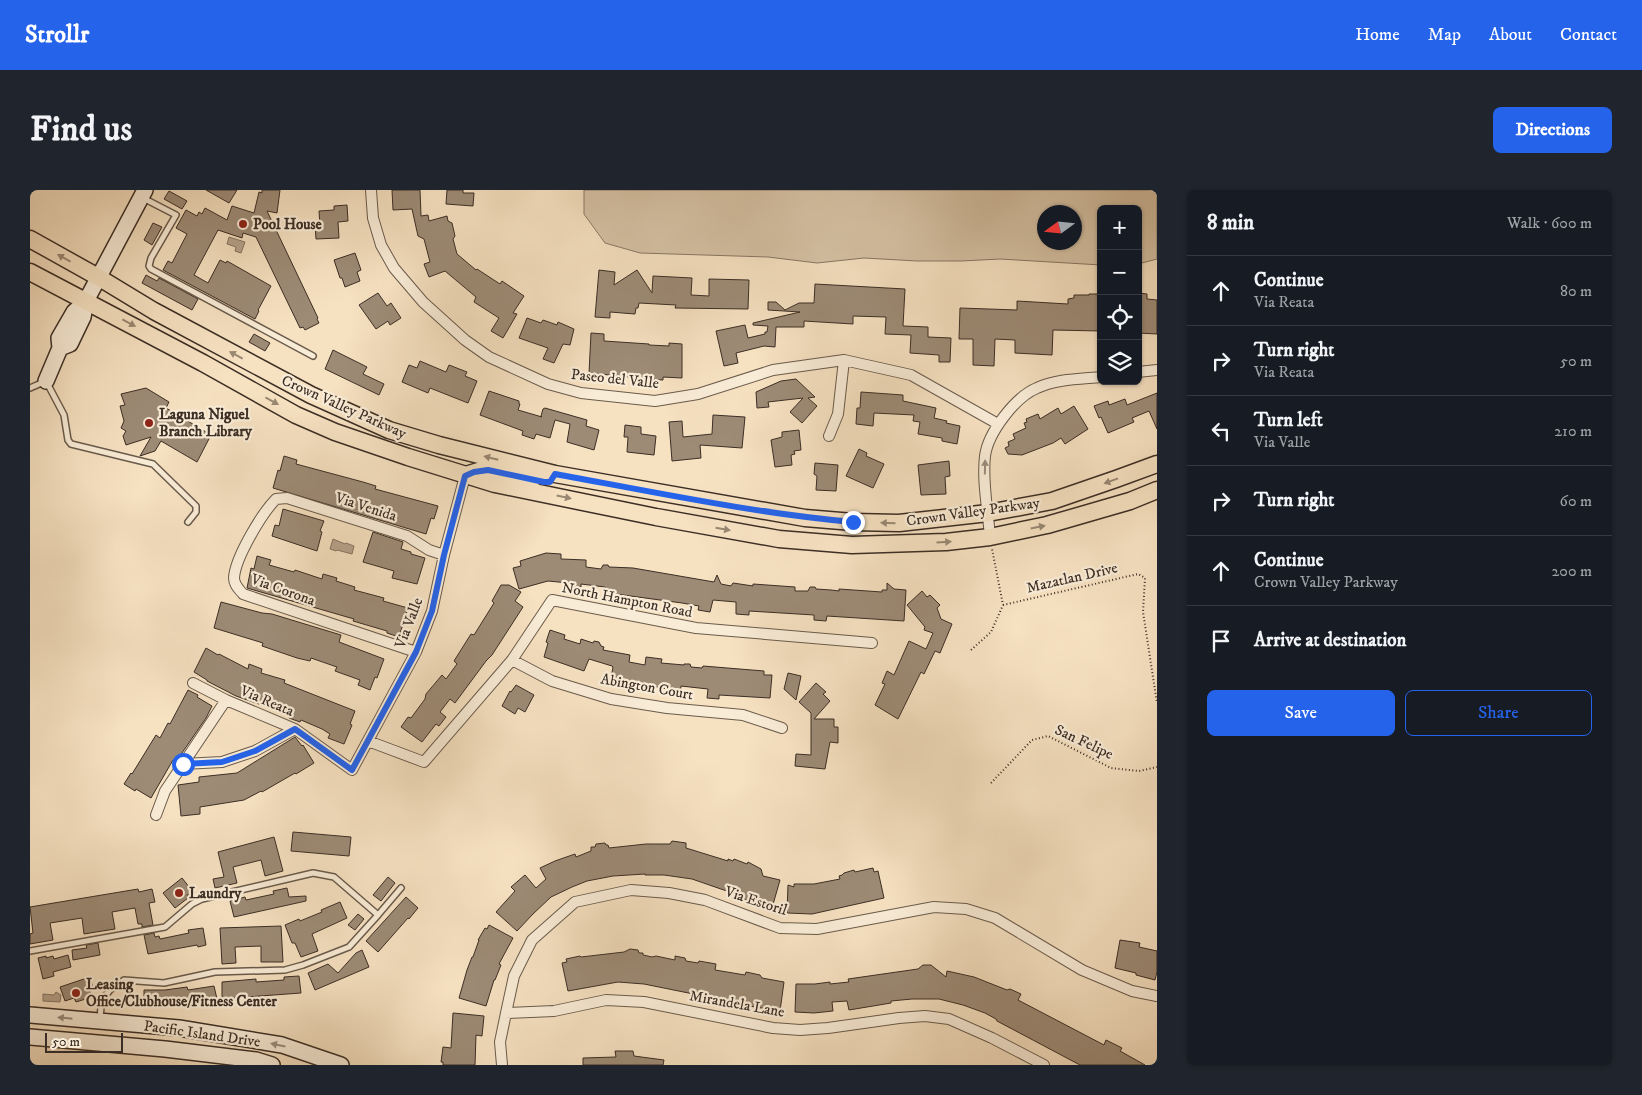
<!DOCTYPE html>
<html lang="en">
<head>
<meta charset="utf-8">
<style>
	:root { --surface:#171b24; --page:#20242c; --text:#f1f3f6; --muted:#9ea1a6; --line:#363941; --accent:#2563eb }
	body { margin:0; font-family:"IM FELL DW Pica",serif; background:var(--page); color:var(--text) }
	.controls { position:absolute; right:15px; top:15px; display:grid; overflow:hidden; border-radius:8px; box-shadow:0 1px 4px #0004 }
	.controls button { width:45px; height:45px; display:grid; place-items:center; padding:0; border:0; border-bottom:1px solid var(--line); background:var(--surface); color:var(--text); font:25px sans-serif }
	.compass { position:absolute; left:1007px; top:15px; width:45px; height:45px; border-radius:50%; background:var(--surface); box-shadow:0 1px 4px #0004; rotate:255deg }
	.scale { position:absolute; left:15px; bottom:12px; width:78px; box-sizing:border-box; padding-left:5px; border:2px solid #3c2e25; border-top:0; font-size:14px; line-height:18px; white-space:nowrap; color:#3c2e25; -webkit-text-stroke:4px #f9ecd7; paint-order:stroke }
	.stop { position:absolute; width:15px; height:15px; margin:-11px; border:4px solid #2563eb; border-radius:50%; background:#fff }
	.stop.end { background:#2563eb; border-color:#fff; box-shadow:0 1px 5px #0008 }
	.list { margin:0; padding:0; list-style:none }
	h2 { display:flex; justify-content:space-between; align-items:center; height:65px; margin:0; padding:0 20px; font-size:21px }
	h2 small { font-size:16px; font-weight:400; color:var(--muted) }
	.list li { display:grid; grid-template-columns:32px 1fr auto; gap:15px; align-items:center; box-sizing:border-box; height:70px; padding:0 20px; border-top:1px solid var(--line) }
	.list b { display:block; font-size:19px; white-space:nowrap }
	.list p { margin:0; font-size:16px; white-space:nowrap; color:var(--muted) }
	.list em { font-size:16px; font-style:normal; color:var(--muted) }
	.actions { display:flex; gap:10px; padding:15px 20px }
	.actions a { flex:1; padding:11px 0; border:1px solid var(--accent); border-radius:8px; text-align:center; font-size:18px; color:var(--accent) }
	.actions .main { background:var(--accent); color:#fff }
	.icon { flex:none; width:28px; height:28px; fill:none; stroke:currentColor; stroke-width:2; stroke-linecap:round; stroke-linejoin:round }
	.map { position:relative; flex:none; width:1127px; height:875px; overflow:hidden; border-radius:8px }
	header { display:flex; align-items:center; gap:30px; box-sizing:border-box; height:70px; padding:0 25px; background:var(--accent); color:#fff }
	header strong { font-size:24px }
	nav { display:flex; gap:28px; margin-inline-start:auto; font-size:18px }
	.intro { display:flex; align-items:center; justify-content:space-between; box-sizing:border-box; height:120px; padding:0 30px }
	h1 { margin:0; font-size:35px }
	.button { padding:12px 22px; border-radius:8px; background:var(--accent); color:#fff; font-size:18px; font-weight:700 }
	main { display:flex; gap:30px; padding:0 30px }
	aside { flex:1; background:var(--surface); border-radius:8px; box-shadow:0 1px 4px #0004 }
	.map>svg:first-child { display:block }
	.green { fill:#d6c3a6; stroke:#897866; fill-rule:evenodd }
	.water { fill:#b7a48c; stroke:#867563 }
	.building { fill:#9d8b76; stroke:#3c2e25 }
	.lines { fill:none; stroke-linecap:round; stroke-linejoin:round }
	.lane-casing { stroke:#6a5b4c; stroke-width:8 }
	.street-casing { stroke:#6a5b4c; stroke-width:12 }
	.secondary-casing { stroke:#3c2e25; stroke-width:18 }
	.primary-casing { stroke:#3c2e25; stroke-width:19 }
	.path { stroke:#3c2e25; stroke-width:2; stroke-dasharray:1 2.5; stroke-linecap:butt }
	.lane { stroke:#f9ecd7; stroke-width:5 }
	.street { stroke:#f9ecd7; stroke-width:10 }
	.secondary { stroke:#f9ecd7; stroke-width:15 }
	.primary { stroke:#f6e1c1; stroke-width:16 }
	.oneway { fill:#998873 }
	.oneway2 { fill:#9a8d7e }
	.route { stroke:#2563eb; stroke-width:6 }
	.poi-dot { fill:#8f2418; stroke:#f9ecd7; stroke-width:2 }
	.labels { text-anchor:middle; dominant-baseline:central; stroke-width:4.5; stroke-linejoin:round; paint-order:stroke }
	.poi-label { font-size:15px; font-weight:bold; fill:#3c2e25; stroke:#f9ecd7; text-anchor:start }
	.street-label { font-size:15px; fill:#3c2e25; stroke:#f9ecd7 }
</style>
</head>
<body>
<header>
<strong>Strollr</strong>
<nav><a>Home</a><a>Map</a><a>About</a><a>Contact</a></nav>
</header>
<div class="intro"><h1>Find us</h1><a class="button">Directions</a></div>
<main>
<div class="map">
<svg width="1127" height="875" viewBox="0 0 1127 875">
	<rect width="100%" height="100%" fill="#f6e1c1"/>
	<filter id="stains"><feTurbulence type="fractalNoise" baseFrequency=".004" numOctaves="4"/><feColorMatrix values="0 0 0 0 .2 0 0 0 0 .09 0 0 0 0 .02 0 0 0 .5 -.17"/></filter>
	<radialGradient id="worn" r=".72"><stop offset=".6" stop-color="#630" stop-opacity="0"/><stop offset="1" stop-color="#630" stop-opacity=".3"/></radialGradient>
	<path class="green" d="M554,0H1127V69L1108,74V19H1071V75L970,69L931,71H887L834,68L787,73L738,67L610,63L575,53L554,24ZM1014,22H1044V52H1014Z"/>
	<path class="water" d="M199,47L215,52L211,63L205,61L206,57L197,54Z
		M303,349L315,354L316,353L324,356L322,364L307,360L306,361L300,359Z
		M26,802L31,805L30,812L13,811V804L24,805Z"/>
	<path class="building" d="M176,0H207L199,13Z
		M232,0H250L247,23L237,21L288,128L287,129L289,133L275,140L273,137L270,138L226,47L213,43L212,48L188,40L164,85L178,93L190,70L196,73L197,71L241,96L228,120L229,121L225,129L133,80L138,71L142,73L157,44L146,38L156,20L167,26L169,22L172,24L175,18L197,30L202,16L224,23L229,2L232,3Z
		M362,0H390L391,26L398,25L399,31L417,26L418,31L422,33L425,46L423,49L427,64L446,80L447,79L470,94L472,91L494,106L483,123L487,124L473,148L461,141L469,128L444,112L446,107L415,81L399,87L394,74L400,72L394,49L388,46L382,19L363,20Z
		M417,0H433V3H444L443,16L416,14Z
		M139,1L157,11L152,19L134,9Z
		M317,15L318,31L308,32L309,48L286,49L285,35H290L289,21L304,20V16Z
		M123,33L132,37L122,55L114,50Z
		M325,63L331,80L327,82L330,91L315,97L312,88H310L304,70Z
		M569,80L585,82L584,95L607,80L622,103L623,86L662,88L661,105L679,106V89L719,90L718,119L645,118L646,115L609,113L608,118H606L605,124L580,122V128L565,127Z
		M116,85L127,91L129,88L168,109L162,120L112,93Z
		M785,94L875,99L873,136L898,137V147L921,148L920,172H909V165L880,163L881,145L855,144L856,127L823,126V134L774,131V137H746L745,157L734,156L706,163L708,173L694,176L686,141L715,135L718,148L735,144V142H737L738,136L723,135V133L770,122L738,120V112H746L755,120L769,113H784Z
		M348,103L357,116L361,113L371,128L360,135L358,131L346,139L329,115Z
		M1108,103L1117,104V109L1127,110V144L1108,143Z
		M1059,104H1071V141L1023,140L1022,165L985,163V150L965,149L964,176L943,175V149H929L930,118L987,120V111L1038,114V109L1044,108V105H1059Z
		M497,128L511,133L513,130L527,135L528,132L544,139L540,155L533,154L524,173L513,169L518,158L489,148Z
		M561,143L574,144V151L619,154V155L639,156V153L652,154V188L633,187V190L611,189V188L559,183Z
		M224,144L240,153L235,161L219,152Z
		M303,160L337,177L333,184L354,194L349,205L295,179Z
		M390,171L416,182L419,175L437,182L435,186L447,191L438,213L400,198L398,203L372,192L379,175L387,178Z
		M766,189L785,207L778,208L787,216L772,233L760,222L773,208L738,212L739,217L727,218L726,202L751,191Z
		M116,198L139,212L136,218L181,245L167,272L131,251L125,261L110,266L121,247L96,255L93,246L96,241L91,238L94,231L90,216L95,215L91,204Z
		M459,201L489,211V214H490L488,220L512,227L511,226L513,219L515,218L557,230L556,236L569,240L564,260L537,252L540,234L525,230L520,248L506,244L504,249L492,245L493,241L450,225Z
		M831,202L873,205V211L906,218L904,228L917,231L916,233L930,236L927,254L912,251V248L888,244L890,232L883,231L884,225L844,223L843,236L826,234L827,218H830Z
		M1127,203V239L1119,221L1102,228L1104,232L1078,243L1071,227L1069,228L1064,216L1078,211L1079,215L1095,209L1097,215Z
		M1044,216L1058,239L1035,254L1031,248L1023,253L992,265L978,264L975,258L979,256L978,252L985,249L983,244L996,238L994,233L997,232L996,229L1008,224L1010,229L1028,218L1031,224Z
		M683,225L715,227L712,258L670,255L671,268L642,271L639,232L652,231L653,247L682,244Z
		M595,235L611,237V244L626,246L624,265L597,262L598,247H594Z
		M769,240L771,260L764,261L765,264L761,265L762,275L745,277L741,250L752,247V242Z
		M829,259L837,263L836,266L854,274L843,298L816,286Z
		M254,266L267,270L266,274L333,292L346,296L345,299L408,316L404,329L401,328L396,344L243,298L248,280L250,281Z
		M919,271L920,286L915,287L916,304L891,305L888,275Z
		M785,273L808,275L806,301L786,300L787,286L784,284Z
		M253,319L294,331L290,341L292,342L287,361L242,346L245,335L249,336Z
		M343,342L373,352L371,359L381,362V364L395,368L387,394L362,388L364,381L333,372Z
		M516,363L531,364V369L556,370V377L571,379L573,375H578L579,377L603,378L684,392L687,385L691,394L701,396L703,393L723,396V394L765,397V401H778L780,397H785L786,399L801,400L809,401V399L852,402V400H857V393L864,399L876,400L874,431L797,426L796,431L784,430V425L719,421V425L706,424V412L683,410L680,422L668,420L669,416L652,413L586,404L585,408L576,407L575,397L551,394V397H539V393L518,391L489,399L483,378L491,376L490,371Z
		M227,366L241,370L239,375L264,382L265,380L292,389L293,384L307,388L306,391L325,397L324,400L354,408L353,411L378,418L369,447L357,443V441L323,431L324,429L217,398L221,378L224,379Z
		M471,395H479L491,402L485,411L493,417L462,465L456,471L425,513L420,509L410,522L416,527L409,536L406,534L392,552L371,537L378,527L381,528L395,509L396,504L412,485L416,489L427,474L424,471L441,444L444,445L464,413L462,411Z
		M892,401L897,407L900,405L910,415L907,418L911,429L922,434L910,463L905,461L894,484L891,482L868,529L845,515L855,494L852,493L857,481L864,485L879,451L896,459L903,443L894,440L895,437L877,415Z
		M191,412L232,423L242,424L311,445L309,452L354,469L347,488L345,487L340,500L328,495L330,490L305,481L307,477L281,468L280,471L267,468L232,456L233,453L184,438Z
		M520,440L535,445L534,449L550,454L551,449L563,453L564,451L569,452L571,456L574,457L573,460L600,465L599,472L615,475L616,467L632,469L631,473L654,475V474H660L661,477L672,478L673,476L734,481V485H742L740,508L689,505V509L677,508L678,499L651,496L650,505L637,504L638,499L587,490V489L581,488L583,477L582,476L559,469L554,481L514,467L518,453L516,452Z
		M176,458L188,465L189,464L218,479L219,474L232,479L231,483L255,490L254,493L325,521L320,534L322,535L314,554L298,548L300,544L292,539L271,530L270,532L259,528L260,525L206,506L177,491V490L164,482Z
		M758,483L771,486L766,510L754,499Z
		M786,493L796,502L793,504L800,511L784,529H804V537H808V553L800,552L795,579L765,576L766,564L781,565V523L769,512Z
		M486,495L504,505L495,522L488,518L485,524L472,516L480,501L481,502Z
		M158,500L168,505L167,507L182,516L176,528L145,573V568L143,570L121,608L106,599L105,601L94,594L101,583L102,584L126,545L130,548L138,533L140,534Z
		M265,547L272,556L273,555L284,573L266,584L265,583L232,602L231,601L214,610L170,617V624L151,626L148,595L169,592V587L207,583Z
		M263,642L321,647L319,666L261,661Z
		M244,647L253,681L235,686L231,670L203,677L207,693L185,698L183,689L194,687L188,662Z
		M642,651L656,653V658L698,671V669L703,671L704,669L717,674L718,672L731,679L733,686L750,690L742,718L713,709L714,707L662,689L634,685H615V684L583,686L557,691L542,697L521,707L503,724L487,741L466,722L485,701L481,697L495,685L506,698L516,689L510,678L525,671L545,664L546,667L561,661V657H565L566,654L575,653L576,655H578L579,658L616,654H640Z
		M843,678L844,682L848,681L854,708L782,724L757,723L758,695L764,697V694H784L810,689L809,686L812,685L814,683L824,680L825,682Z
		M358,687L365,693L351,711L343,705Z
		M152,688L164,703L157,705L158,708L145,718L133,703Z
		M257,698L259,707L276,706V711L204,727L200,711L215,707L216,710L244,704L243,701Z
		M108,699L109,702L122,699L125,712L119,713L123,735L112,737V734H108L105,718L82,722L85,739L66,742L54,744L52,728L20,733L23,750L0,754V744L3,743L0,717Z
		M376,707L388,718L379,729L378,728L348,762L336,751Z
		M310,712L317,728L282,744L288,761L271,767L265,753H262L255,735L269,729L270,731L292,722L291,720Z
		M328,724L334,729L325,740L318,735Z
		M459,735L483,748L469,774L471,775L465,790H464L456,816L429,808L437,780L442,767H443L449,750H448L455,738L457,739Z
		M251,736L253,772H231V756L205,757L206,773L192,774L190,738Z
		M173,738L176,755L168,757L167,755L118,764L114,745L124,743L125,747L129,746L130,749L159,743L158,740Z
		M1090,750L1110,753L1109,757L1127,761V782L1125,790L1106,785V783L1085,778Z
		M68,753L70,765L43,770L42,760L57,758L56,755Z
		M600,759L608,760L609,763H613V765L622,767L626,766L645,770V766L655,768L656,771L668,773L669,771L686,774L685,780L715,785L716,782L730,785L732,788L754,792L750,821L707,814L708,813L614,794L588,792L538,801L532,773L537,772L536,769L550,766L551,767L594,762Z
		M332,760L339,777L285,800L278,783L298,774L308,783L326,763Z
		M38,765L41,777L23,782L24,786L13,789L8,768L16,766V768L23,766L24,769Z
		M893,775H901L916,787L917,781L944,787L977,800L980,799L991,804L988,810L1074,855L1076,850L1092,858L1090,861L1115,875H1050L967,831L966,829L955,823L933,815L909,809H882L861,811V813L819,820L817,811L802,812L803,821L784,823L765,822L766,794H785L800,792V794L819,792L818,789L888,779Z
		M269,786L271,803L203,808V809L192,811V792L226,789V792L254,790V787Z
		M60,787L63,798L59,799L62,807L46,812L44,808L35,811L30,797Z
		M184,796L187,809L144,815V811H114V800H135L157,797L158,800Z
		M423,823L454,826L452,846L446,845L445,875H413V872H411L413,857L421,858Z
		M585,861H603L604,866L634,870L633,875H553V868L586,867Z"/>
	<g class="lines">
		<g class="lane-casing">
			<path id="lane" d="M113,8L146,25L121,68L119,76L121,79L283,166
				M0,198L16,191L34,225L38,250L41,254L123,274L166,316V322L158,332
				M348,725L371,698
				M0,761L135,737L162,714L172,709L283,683L304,687L348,725L319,757L273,775L255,780L185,782L134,793L94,790L80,800L76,805L71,817L70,829"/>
		</g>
		<g class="street-casing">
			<path id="street" d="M341,0L343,28L351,55L364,78L393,112L435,150L459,167L518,194L551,203L625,211L668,204L743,180L814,170L881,185L968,234
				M1108,182L1127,180
				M799,246L808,224L814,170
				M960,347C958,320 952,292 955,266C958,243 985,207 1007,198C1026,189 1050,189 1071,187
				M386,462L213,404C209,399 204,395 204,388C205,368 232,323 246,309L257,308L377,346L399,360L414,365
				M482,470L522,491L581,509L637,518L713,525L752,538
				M163,493L196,510L265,539L322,580L386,462L402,421L414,365L435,286
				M338,551L394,572L482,470L522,410L666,438L842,453
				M153,574L192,572L225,561L265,539
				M126,625L135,601L196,510
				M476,823L524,821L576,810L614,812L743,838L770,840L798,838L869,828L895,826L919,829L962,848L1014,875
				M472,875L470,852L476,823L484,786L502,750L545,712L601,700L639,703L675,710L750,738L787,739L904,717L936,719L965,728L1052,780L1102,801L1127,806"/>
		</g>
		<g class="secondary-casing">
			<path id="secondary" d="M30,158L40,154L53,127L56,111L115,0
				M16,191L30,158L29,148L44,122L56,111
				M0,825L149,838L252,855L311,875
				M0,847L135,859L226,870L242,875"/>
		</g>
		<g class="primary-casing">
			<path id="primary" d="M0,49L68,87L124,121L281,205L359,240L409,255L525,284L775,328L823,332L869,333L958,323L1022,311L1086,289L1127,274
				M0,82L173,173L266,225L305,242L378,267L465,294L626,327L749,349L822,355L916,352L960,347L1017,335L1100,311L1127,300
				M439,284L452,280H457L503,289"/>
		</g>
		<path class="path" d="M973,415L1108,384L1115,388L1113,422L1127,513
			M941,460L961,442L973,415L962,359
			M961,593L1002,550L1018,546L1081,578L1109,581L1127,577"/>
		<use href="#lane" class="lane"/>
		<use href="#street" class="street"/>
		<use href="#secondary" class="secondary"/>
		<use href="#primary" class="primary"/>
	</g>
	<defs><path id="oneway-solid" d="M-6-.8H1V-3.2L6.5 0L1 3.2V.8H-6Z" transform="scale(1.25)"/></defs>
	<g class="oneway">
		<use href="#oneway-solid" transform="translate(34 68) rotate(-151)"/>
		<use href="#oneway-solid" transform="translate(99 133) rotate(28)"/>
		<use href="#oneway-solid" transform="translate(206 165) rotate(-152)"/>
		<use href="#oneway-solid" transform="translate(242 211) rotate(29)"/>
		<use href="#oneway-solid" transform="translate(461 268) rotate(-166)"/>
		<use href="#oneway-solid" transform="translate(1081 291) rotate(160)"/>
		<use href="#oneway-solid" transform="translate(534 307) rotate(12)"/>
		<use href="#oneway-solid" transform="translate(858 333) rotate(-179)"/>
		<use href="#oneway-solid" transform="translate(1008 337) rotate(-11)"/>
		<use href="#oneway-solid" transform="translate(693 339) rotate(10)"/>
		<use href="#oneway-solid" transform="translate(914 352) rotate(-4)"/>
	</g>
	<g class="oneway2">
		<use href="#oneway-solid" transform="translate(955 277) rotate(-89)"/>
		<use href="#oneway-solid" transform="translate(35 828) rotate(-174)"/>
		<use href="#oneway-solid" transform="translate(248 855) rotate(-168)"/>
	</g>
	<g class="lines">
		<path class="route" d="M153,574L192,572L225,561L265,539L322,580L386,462L402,421L414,365L435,286L444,282L458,280L514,292H520L525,284C624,302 723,323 823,332"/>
	</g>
	<g class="poi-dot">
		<circle cx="213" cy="34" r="5"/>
		<circle cx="119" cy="233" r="5"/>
		<circle cx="149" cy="703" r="5"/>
		<circle cx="46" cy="803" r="5"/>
	</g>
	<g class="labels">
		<g class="poi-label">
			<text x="223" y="34">Pool House</text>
			<text x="129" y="224">Laguna Niguel<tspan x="129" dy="17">Branch Library</tspan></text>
			<text x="159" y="703">Laundry</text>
			<text x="56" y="794">Leasing<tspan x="56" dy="17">Office/Clubhouse/Fitness Center</tspan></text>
		</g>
		<g class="street-label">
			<text transform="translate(585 189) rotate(6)">Paseo del Valle</text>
			<text transform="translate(314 217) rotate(24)">Crown Valley Parkway</text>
			<text transform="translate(336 317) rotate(18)">Via Venida</text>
			<text transform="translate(943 322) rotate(-8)">Crown Valley Parkway</text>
			<text transform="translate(1042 388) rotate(-13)">Mazatlan Drive</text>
			<text transform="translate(253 400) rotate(20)">Via Corona</text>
			<text transform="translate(597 410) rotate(11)">North Hampton Road</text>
			<text transform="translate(379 433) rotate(-69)">Via Valle</text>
			<text transform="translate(617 497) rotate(10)">Abington Court</text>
			<text transform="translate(237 511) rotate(23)">Via Reata</text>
			<text transform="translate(1054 552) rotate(25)">San Felipe</text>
			<text transform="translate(726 711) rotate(18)">Via Estoril</text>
			<text transform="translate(707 814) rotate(10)">Mirandela Lane</text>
			<text transform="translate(172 844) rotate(8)">Pacific Island Drive</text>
		</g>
	</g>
	<rect width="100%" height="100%" filter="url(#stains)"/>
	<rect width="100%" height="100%" fill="url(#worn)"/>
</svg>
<div class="controls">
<button>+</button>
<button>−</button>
<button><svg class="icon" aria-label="locate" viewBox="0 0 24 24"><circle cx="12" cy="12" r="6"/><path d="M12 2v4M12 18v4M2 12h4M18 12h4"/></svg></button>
<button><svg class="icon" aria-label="layers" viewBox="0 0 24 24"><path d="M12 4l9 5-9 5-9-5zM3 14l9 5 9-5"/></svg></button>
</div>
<svg class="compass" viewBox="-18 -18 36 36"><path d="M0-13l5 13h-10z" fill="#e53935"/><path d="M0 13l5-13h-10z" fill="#9ea1a6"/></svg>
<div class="scale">50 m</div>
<div class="stop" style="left:153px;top:574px"></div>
<div class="stop end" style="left:823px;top:332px"></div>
</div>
<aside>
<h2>8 min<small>Walk · 600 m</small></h2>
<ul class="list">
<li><svg class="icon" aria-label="ahead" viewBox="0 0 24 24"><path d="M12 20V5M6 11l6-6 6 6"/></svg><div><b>Continue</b><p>Via Reata</p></div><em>80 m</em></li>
<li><svg class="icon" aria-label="right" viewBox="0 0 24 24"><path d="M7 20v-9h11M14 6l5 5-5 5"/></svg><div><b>Turn right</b><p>Via Reata</p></div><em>50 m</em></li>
<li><svg class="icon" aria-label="left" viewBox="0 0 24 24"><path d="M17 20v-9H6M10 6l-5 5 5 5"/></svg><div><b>Turn left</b><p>Via Valle</p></div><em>210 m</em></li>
<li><svg class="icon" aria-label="right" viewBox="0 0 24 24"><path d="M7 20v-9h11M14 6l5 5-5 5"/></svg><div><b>Turn right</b></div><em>60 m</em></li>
<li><svg class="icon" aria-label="ahead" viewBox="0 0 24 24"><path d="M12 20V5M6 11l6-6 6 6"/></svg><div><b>Continue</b><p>Crown Valley Parkway</p></div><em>200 m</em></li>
<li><svg class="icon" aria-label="arrive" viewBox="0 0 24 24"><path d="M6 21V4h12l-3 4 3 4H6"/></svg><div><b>Arrive at destination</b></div></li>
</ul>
<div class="actions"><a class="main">Save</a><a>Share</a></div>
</aside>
</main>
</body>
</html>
